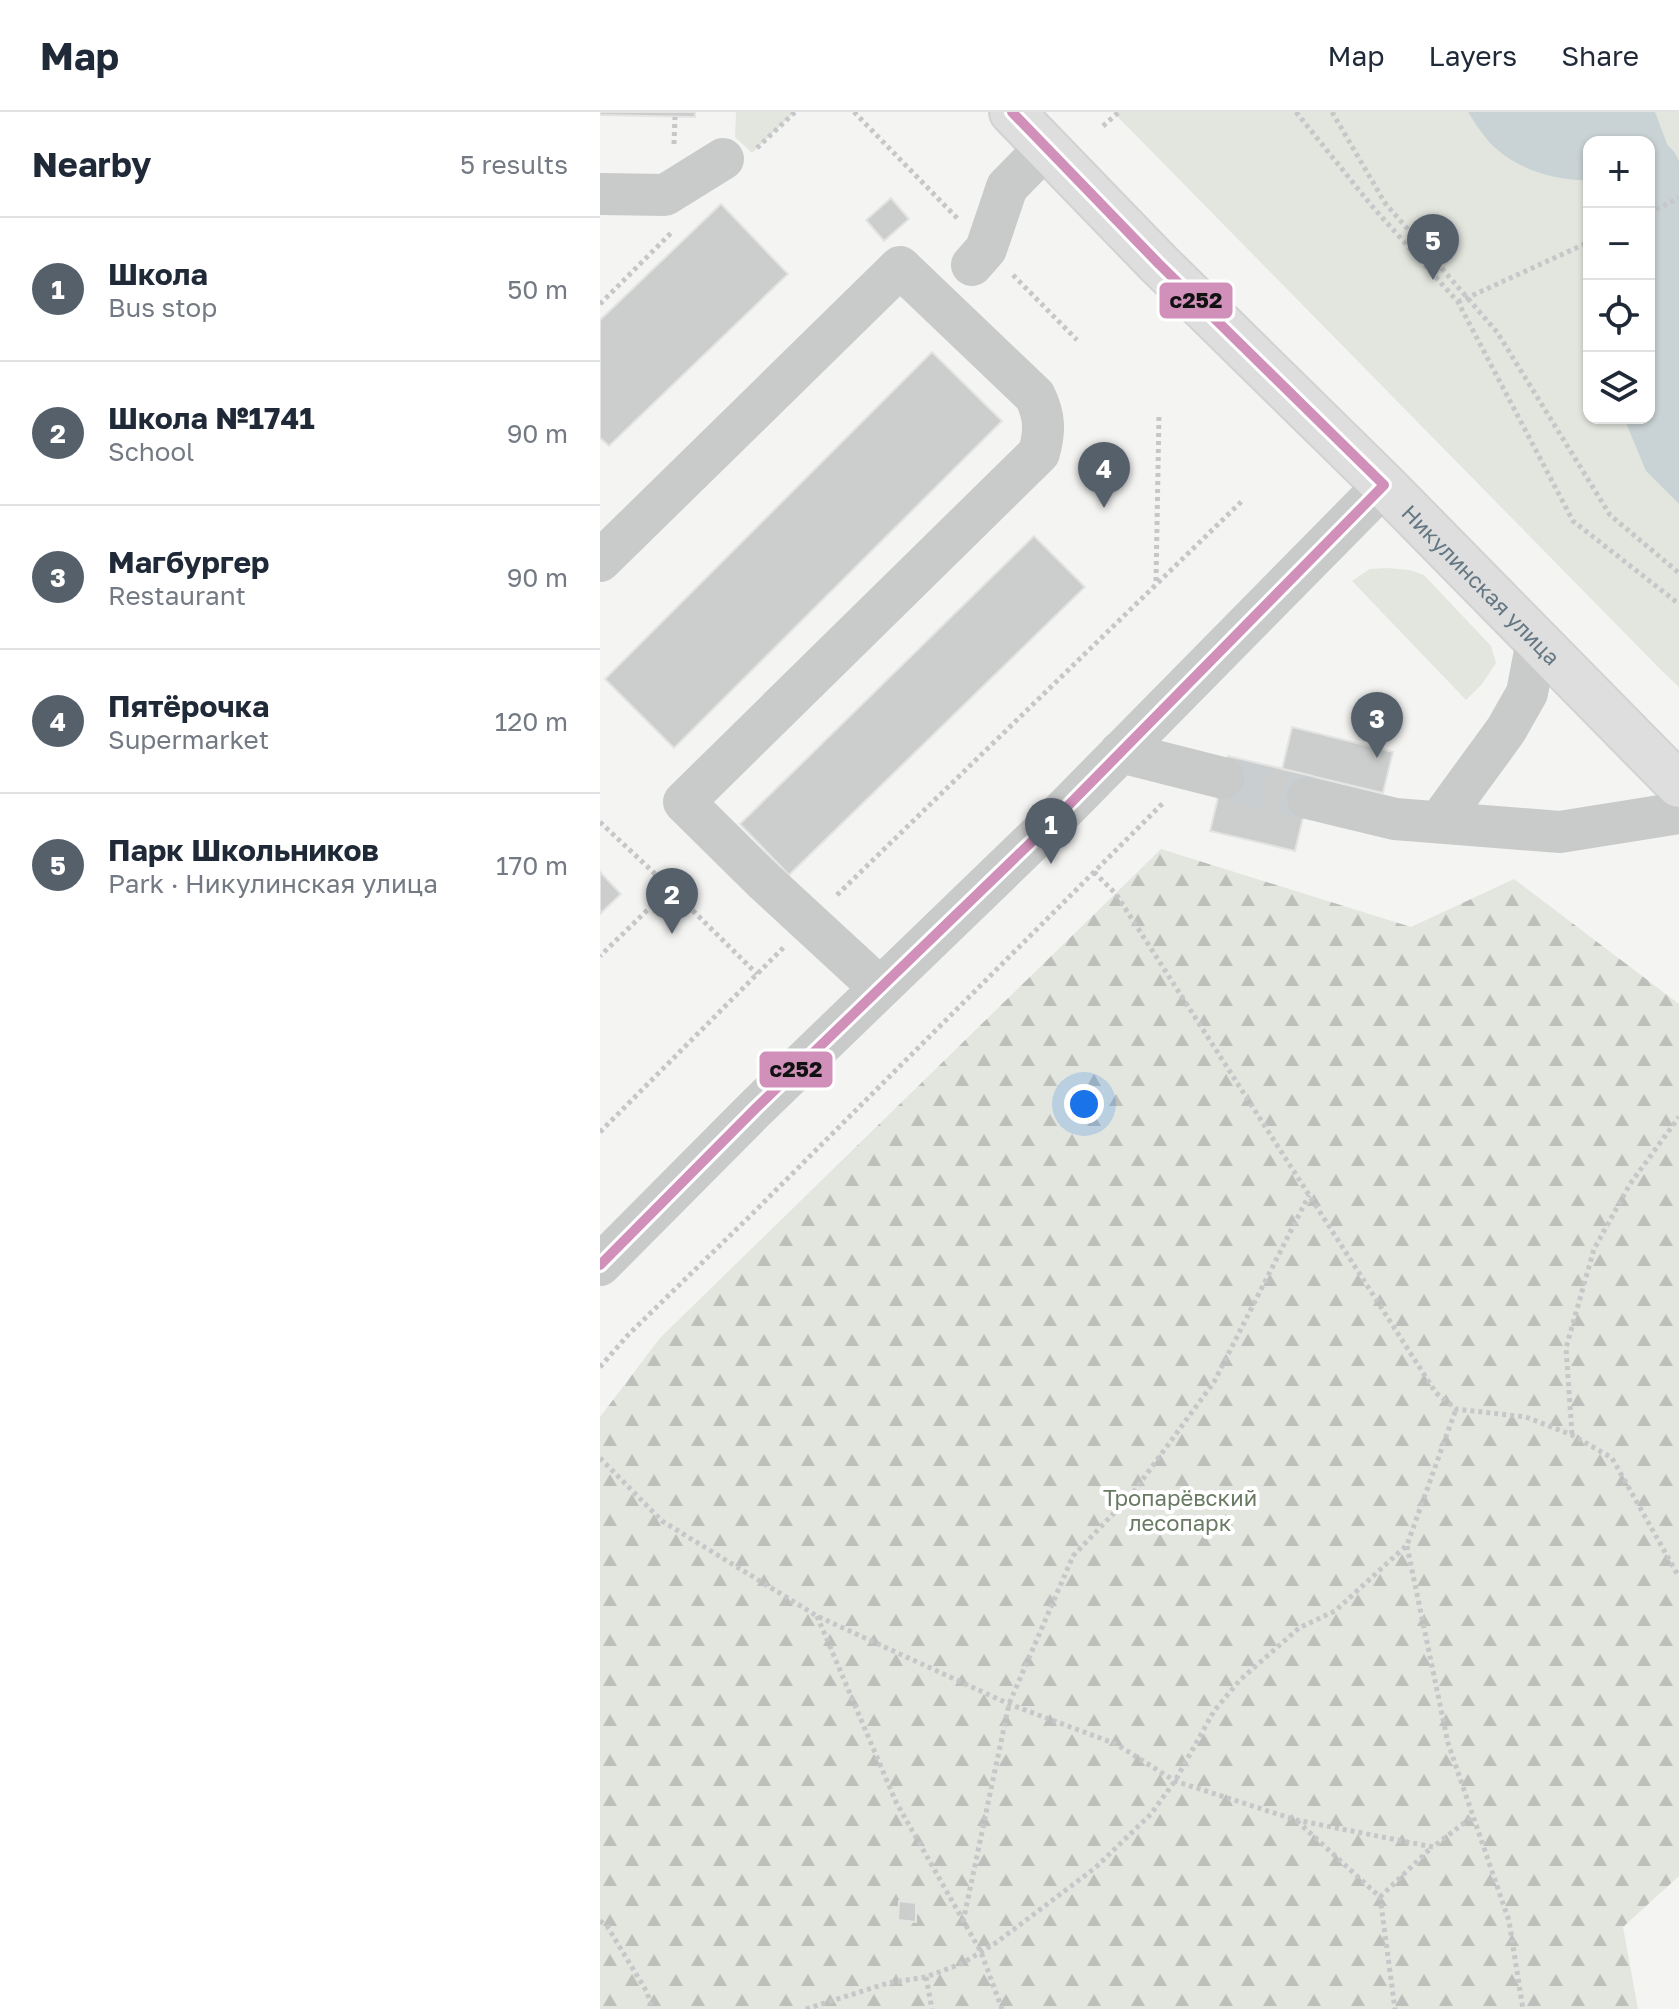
<!DOCTYPE html>
<html lang="en">
<head>
<meta charset="utf-8">
<style>
	:root { --surface:#fff; --page:#f2f2f3; --text:#1f2937; --muted:#747a83; --line:#e0e1e3; --accent:#55606b }
	body { margin:0; font-family:"Golos Text",sans-serif; background:var(--page); color:var(--text) }
	.controls { position:absolute; right:24px; top:24px; display:grid; overflow:hidden; border-radius:16px; box-shadow:0 2px 6px #0004 }
	.controls button { width:72px; height:72px; display:grid; place-items:center; padding:0; border:0; border-bottom:2px solid var(--line); background:var(--surface); color:var(--text); font:40px sans-serif }
	.you { position:absolute; left:484px; top:992px; width:28px; height:28px; margin:-20px; border:6px solid #fff; border-radius:50%; background:#1a73e8; box-shadow:0 0 0 12px #1a73e833 }
	.badge { display:grid; place-items:center; width:52px; height:52px; border-radius:50%; background:var(--accent); color:#fff; font-size:26px; font-weight:700 }
	.pin { position:absolute; translate:-50% -66px; filter:drop-shadow(0 2px 4px #0008) }
	.pin::after { content:''; position:absolute; top:42px; width:28px; height:24px; background:inherit; clip-path:polygon(0 0,100% 0,50% 100%) }
	.list { margin:0; padding:0; list-style:none }
	h2 { display:flex; justify-content:space-between; align-items:center; height:104px; margin:0; padding:0 32px; font-size:34px }
	h2 small { font-size:26px; font-weight:400; color:var(--muted) }
	.list li { display:grid; grid-template-columns:52px 1fr auto; gap:24px; align-items:center; box-sizing:border-box; height:144px; padding:0 32px; border-top:2px solid var(--line) }
	.list b { display:block; font-size:30px; white-space:nowrap }
	.list p { margin:0; font-size:26px; white-space:nowrap; color:var(--muted) }
	.list em { font-size:26px; font-style:normal; color:var(--muted) }
	.icon { flex:none; width:44px; height:44px; fill:none; stroke:currentColor; stroke-width:2; stroke-linecap:round; stroke-linejoin:round }
	.map { position:relative; flex:none; width:1079px; height:1897px; overflow:hidden }
	header { display:flex; align-items:center; gap:48px; box-sizing:border-box; height:112px; padding:0 40px; background:var(--surface); border-bottom:2px solid var(--line) }
	header strong { font-size:38px }
	nav { display:flex; gap:44px; margin-inline-start:auto; font-size:28px }
	main { display:flex }
	aside { flex:1; background:var(--surface) }
	.map>svg:first-child { display:block }
	.green { fill:#e3e6df; fill-rule:evenodd }
	.forest { fill:url(#forest-firs) }
	.water { fill:#c9d2d4 }
	.lines { fill:none; stroke-linecap:round; stroke-linejoin:round }
	.river { stroke:#c9d2d4; stroke-width:62 }
	.building { fill:#cccece; stroke:#e4e4e2; stroke-width:2 }
	.minor-tunnel { stroke:#c9ced1; stroke-width:42; stroke-dasharray:42 21; stroke-linecap:butt }
	.major-casing { stroke:#d1d2d2; stroke-width:48 }
	.path { stroke:#c6c7c8; stroke-width:5; stroke-dasharray:4 4; stroke-linecap:butt }
	.minor { stroke:#c9caca; stroke-width:42 }
	.major { stroke:#dedede; stroke-width:44 }
	.bus-1-casing { stroke:#fff; stroke-width:16 }
	.bus-1 { stroke:#d090ba; stroke-width:10 }
	.labels { text-anchor:middle; dominant-baseline:central; stroke-width:8; stroke-linejoin:round; paint-order:stroke }
	.street-label { font-size:22px; fill:#647783; stroke:#fff }
	.park-label { font-size:22px; fill:#697a63; stroke:#fff }
	.line-badge { stroke:#fff; stroke-width:3 }
	.pale-badge-label { font-size:22px; text-anchor:middle; font-weight:bold; fill:#111 }
</style>
</head>
<body>
<header>
<strong>Map</strong>
<nav><a>Map</a><a>Layers</a><a>Share</a></nav>
</header>
<main>
<aside>
<h2>Nearby<small>5 results</small></h2>
<ul class="list">
<li><span class="badge">1</span><div><b>Школа</b><p>Bus stop</p></div><em>50 m</em></li>
<li><span class="badge">2</span><div><b>Школа №1741</b><p>School</p></div><em>90 m</em></li>
<li><span class="badge">3</span><div><b>Магбургер</b><p>Restaurant</p></div><em>90 m</em></li>
<li><span class="badge">4</span><div><b>Пятёрочка</b><p>Supermarket</p></div><em>120 m</em></li>
<li><span class="badge">5</span><div><b>Парк Школьников</b><p>Park · Никулинская улица</p></div><em>170 m</em></li>
</ul>
</aside>
<div class="map">
<svg width="1079" height="1897" viewBox="0 0 1079 1897">
	<defs>
		<pattern id="forest-firs" width="22" height="20" patternUnits="userSpaceOnUse" patternTransform="scale(2)"><rect width="22" height="20" fill="#e3e6df"/><path d="M5 1l3.5 6h-7zM16 11l3.5 6h-7z" fill="#bcbfba"/></pattern>
	</defs>
	<rect width="100%" height="100%" fill="#f4f4f2"/>
	<path class="green" d="M136,0H195L152,41L135,25Z
		M513,0H1079V575L1064,561ZM989,30H1049V306H989Z
		M787,456L810,458L824,463L891,534L896,551L882,572L866,588L752,469L770,457Z"/>
	<path class="forest" d="M561,737L811,815L914,767L1079,892V1764L1023,1815L1038,1897H0V1305L60,1226Z"/>
	<path class="water" d="M868,0H1055L1076,56L1049,71V30H989V68C953,69 909,55 886,26C879,18 874,9 868,0Z
		M1079,119V392L1046,359L1024,306H1049V160L1055,154L1049,135Z"/>
	<g class="lines">
		<path class="river" d="M1049,58L1079,129"/>
	</g>
	<path class="building" d="M0,0H95V5L0,3Z
		M291,86L309,107L284,129L266,108Z
		M121,92L188,162L9,334L0,326V208Z
		M332,240L402,309L74,636L5,567Z
		M434,424L485,475L189,763L140,712Z
		M692,615L793,640L783,681L682,657Z
		M628,644L713,664L695,739L610,719Z
		M0,760L21,782L0,802Z
		M299,1789L316,1791V1810L298,1808Z"/>
	<g class="lines">
		<path class="minor-tunnel" d="M623,666L708,686"/>
		<g class="major-casing">
			<g id="major">
				<path id="s1" d="M412,0L559,152L784,373L1079,673"/>
			</g>
		</g>
		<path class="path" d="M254,0L358,107
			M696,0L771,93L858,190L973,409L1079,492
			M732,0L785,91L897,220L1010,403L1079,461
			M503,14L519,0
			M74,32L75,5
			M157,36L195,0
			M1049,101L1079,86
			M413,163L477,228
			M858,190L989,130
			M0,192L73,119
			M556,469L559,302
			M0,710L70,776L0,844
			M494,760L516,782L836,1281L856,1297L926,1305L972,1323L1012,1346L1079,1465
			M70,776L157,862
			M237,783L643,388
			M0,1020L184,835
			M0,1255L28,1223L149,1105L563,691
			M972,1322L966,1236L994,1137L1030,1072L1079,1005
			M0,1346L62,1409L217,1504L409,1592L516,1632L575,1669L696,1708L833,1735L873,1704
			M807,1434L848,1631L909,1809L923,1897
			M217,1504L296,1690L381,1840L402,1897
			M697,1709L780,1785L795,1897
			M780,1785L832,1735
			M0,1809L7,1814L47,1880L52,1897
			M363,1810L409,1592L473,1444L532,1382L614,1270L709,1083
			M326,1865L332,1897
			M206,1897L288,1871L326,1865L363,1851L397,1830L495,1756L551,1702L575,1669L614,1599L640,1568L699,1516L735,1499L807,1433L856,1297"/>
		<path class="minor" d="M0,82L65,83L123,47
			M372,153L386,137L407,75L446,35
			M0,449L300,155L435,284C445,305 445,319 439,341L84,690L164,769L280,876
			M520,640L623,666
			M708,686L795,707L960,720L1079,701
			M839,710L906,618L927,581L937,529
			M0,1153L155,997L449,713L784,373"/>
		<use href="#major" class="major"/>
		<g class="bus-1-casing">
			<path id="bus-1" d="M412,0L559,152L784,373
				M0,1153L155,997L449,713L784,373"/>
		</g>
		<use href="#bus-1" class="bus-1"/>
	</g>
	<g class="labels">
		<g class="street-label">
			<text stroke="none"><textPath href="#s1" startOffset="666">Никулинская улица</textPath></text>
		</g>
		<g class="park-label">
			<text x="580" y="1385">Тропарёвский<tspan x="580" dy="25">лесопарк</tspan></text>
		</g>
	</g>
	<g class="line-badge">
		<rect x="558" y="169" width="76" height="39" rx="8" fill="#d090ba"/>
		<rect x="158" y="938" width="76" height="39" rx="8" fill="#d090ba"/>
	</g>
	<g class="pale-badge-label">
		<text x="596" y="196">с252</text>
		<text x="196" y="965">с252</text>
	</g>
</svg>
<div class="controls">
<button>+</button>
<button>−</button>
<button><svg class="icon" aria-label="locate" viewBox="0 0 24 24"><circle cx="12" cy="12" r="6"/><path d="M12 2v4M12 18v4M2 12h4M18 12h4"/></svg></button>
<button><svg class="icon" aria-label="layers" viewBox="0 0 24 24"><path d="M12 4l9 5-9 5-9-5zM3 14l9 5 9-5"/></svg></button>
</div>
<div class="you"></div>
<div class="pin badge" style="left:451px;top:752px">1</div>
<div class="pin badge" style="left:72px;top:822px">2</div>
<div class="pin badge" style="left:777px;top:646px">3</div>
<div class="pin badge" style="left:504px;top:396px">4</div>
<div class="pin badge" style="left:833px;top:168px">5</div>
</div>
</main>
</body>
</html>
